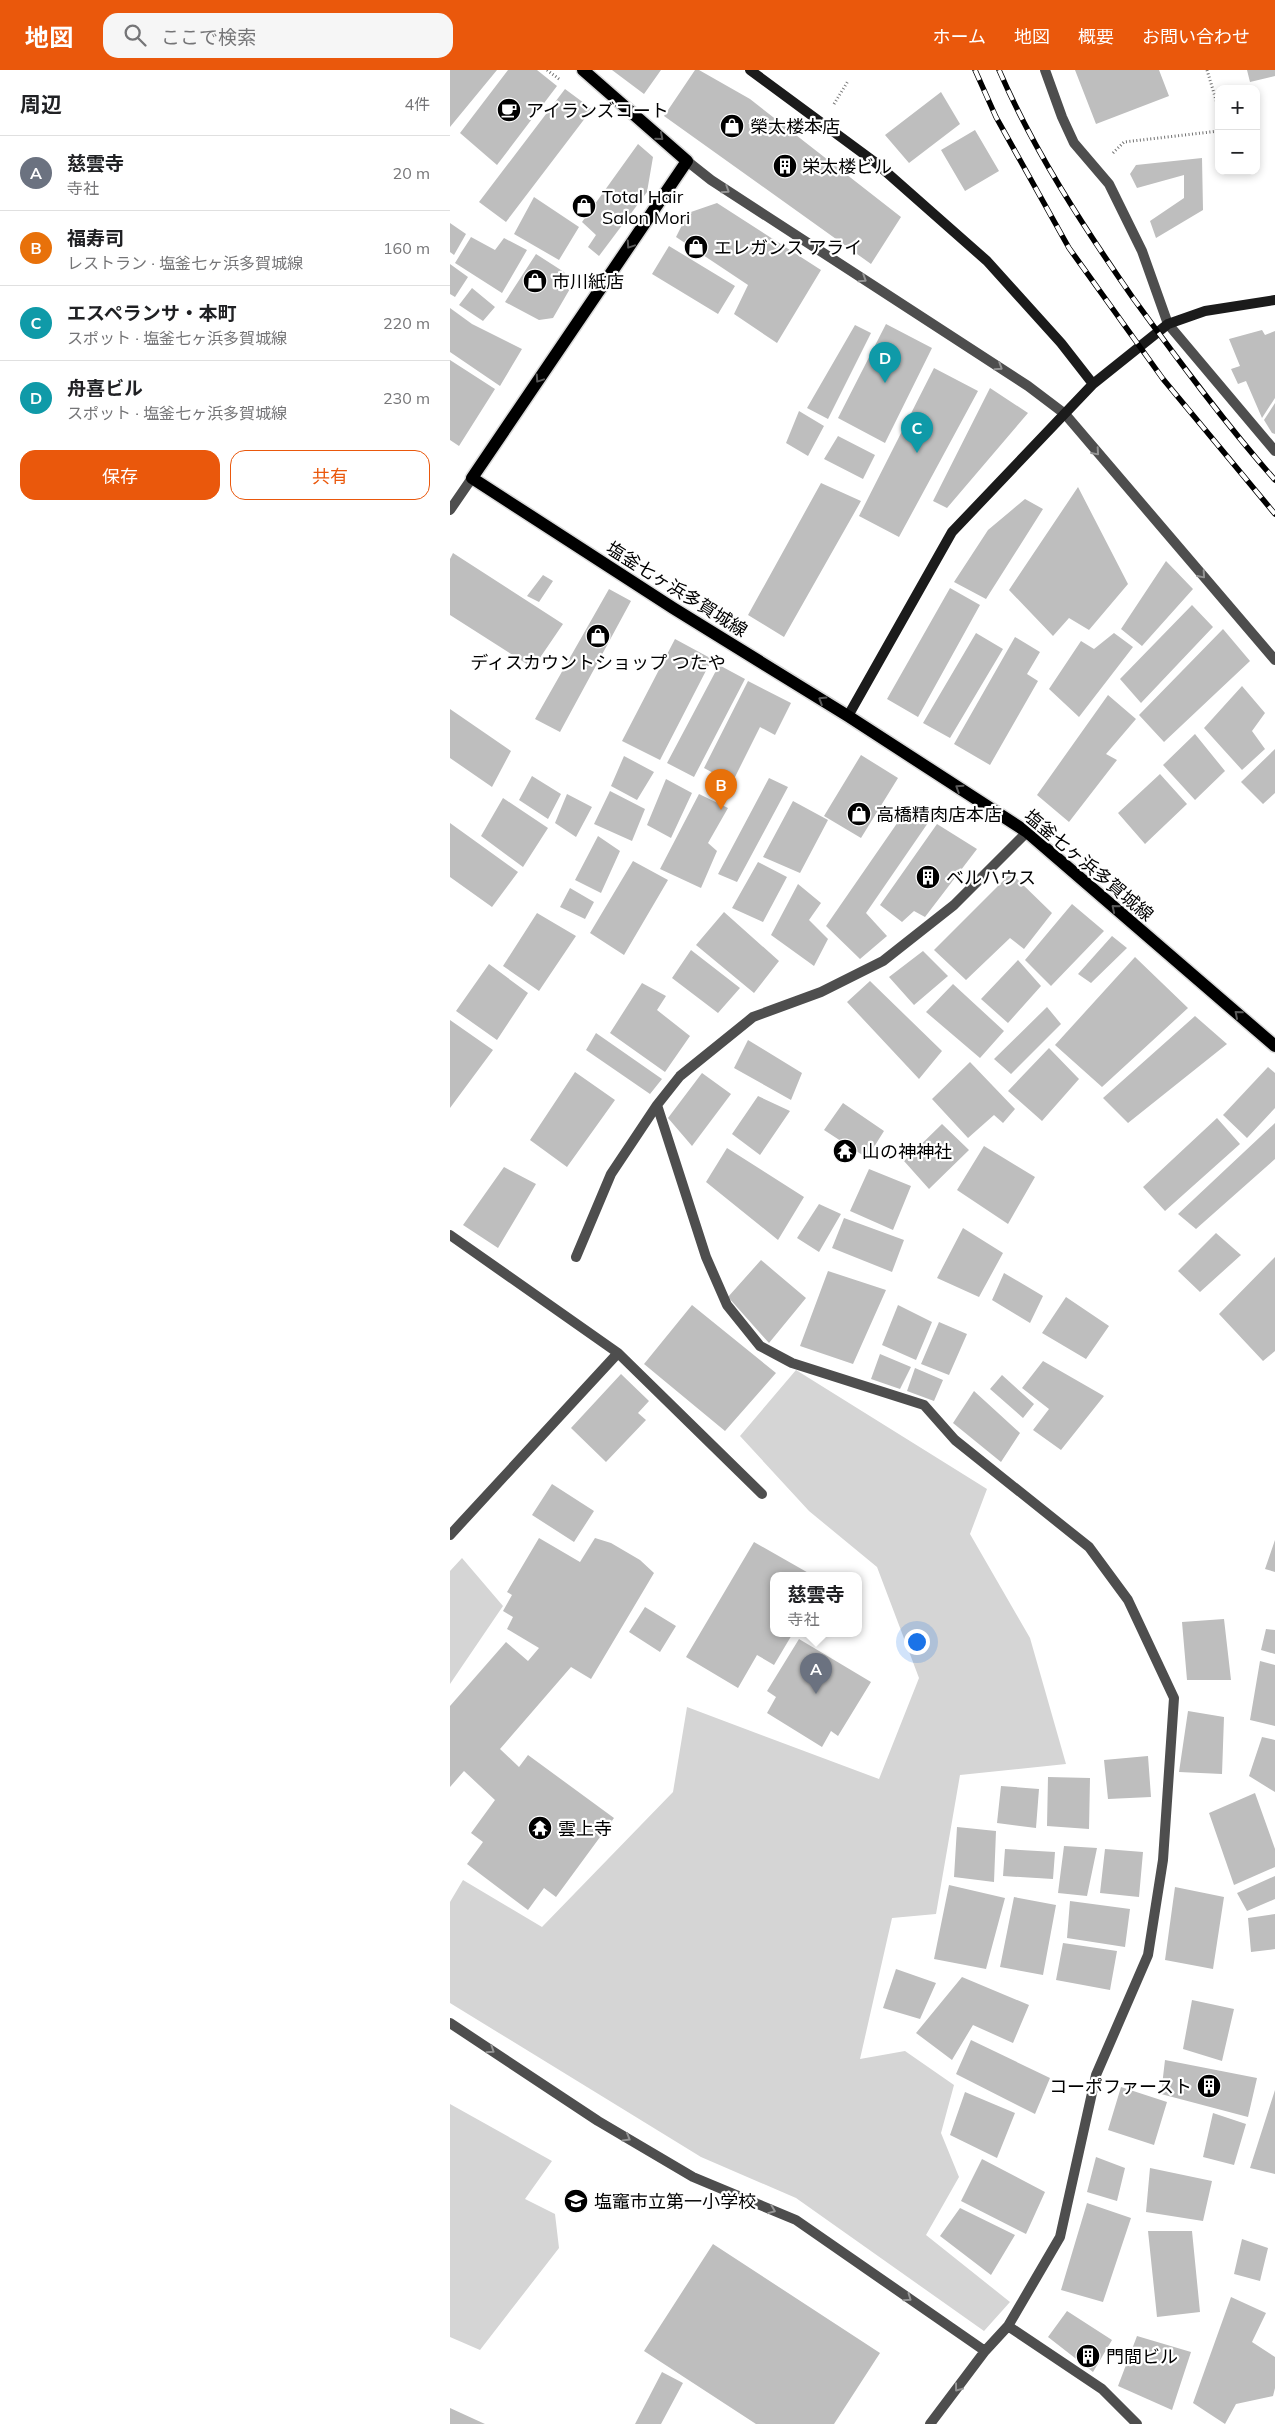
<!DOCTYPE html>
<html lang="ja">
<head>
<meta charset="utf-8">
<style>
	:root { --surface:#fff; --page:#f6f6f6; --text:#202124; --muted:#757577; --line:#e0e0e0; --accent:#ea580c }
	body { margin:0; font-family:Mulish,"Noto Sans JP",sans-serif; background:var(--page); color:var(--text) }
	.controls { position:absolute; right:15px; top:15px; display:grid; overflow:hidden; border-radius:10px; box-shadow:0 2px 8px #0003 }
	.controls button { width:45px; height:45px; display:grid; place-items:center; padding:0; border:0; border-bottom:1px solid var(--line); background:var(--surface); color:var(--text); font:25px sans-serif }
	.you { position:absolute; left:466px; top:1571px; width:18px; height:18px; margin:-12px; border:4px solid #fff; border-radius:50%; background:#1a73e8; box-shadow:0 0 0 8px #1a73e833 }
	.badge { display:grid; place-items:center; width:32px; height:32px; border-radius:50%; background:var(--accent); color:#fff; font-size:16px; font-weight:700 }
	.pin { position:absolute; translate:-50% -41px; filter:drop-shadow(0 1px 2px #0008) }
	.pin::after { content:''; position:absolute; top:26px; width:18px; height:15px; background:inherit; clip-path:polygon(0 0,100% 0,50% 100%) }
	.popup { position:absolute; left:320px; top:1502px; width:92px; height:65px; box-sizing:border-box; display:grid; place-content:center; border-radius:10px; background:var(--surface); filter:drop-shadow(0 1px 4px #0005); font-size:16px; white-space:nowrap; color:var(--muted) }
	.popup b { font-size:19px; color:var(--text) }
	.popup::after { content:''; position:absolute; left:50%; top:100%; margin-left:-10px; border:10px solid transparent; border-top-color:var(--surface) }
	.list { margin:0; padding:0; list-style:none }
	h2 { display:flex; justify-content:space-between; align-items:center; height:65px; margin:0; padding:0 20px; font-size:21px }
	h2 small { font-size:16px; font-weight:400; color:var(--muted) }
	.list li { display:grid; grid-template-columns:32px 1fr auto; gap:15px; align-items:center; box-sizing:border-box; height:75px; padding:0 20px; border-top:1px solid var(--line) }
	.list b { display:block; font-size:19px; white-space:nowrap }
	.list p { margin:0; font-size:16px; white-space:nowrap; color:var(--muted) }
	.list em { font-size:16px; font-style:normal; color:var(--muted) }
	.actions { display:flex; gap:10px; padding:15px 20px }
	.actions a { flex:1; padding:11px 0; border:1px solid var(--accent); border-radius:15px; text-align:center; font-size:18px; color:var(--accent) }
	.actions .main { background:var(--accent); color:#fff }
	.icon { flex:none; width:28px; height:28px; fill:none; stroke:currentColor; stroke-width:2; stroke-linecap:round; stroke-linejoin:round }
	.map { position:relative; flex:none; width:825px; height:2354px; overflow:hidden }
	header { display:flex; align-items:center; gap:30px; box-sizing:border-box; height:70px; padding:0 25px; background:var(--accent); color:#fff }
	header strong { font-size:24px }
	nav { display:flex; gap:28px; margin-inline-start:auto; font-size:18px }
	.search { width:350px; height:45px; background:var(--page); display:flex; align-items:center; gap:12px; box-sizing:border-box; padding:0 18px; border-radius:15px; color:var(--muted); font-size:19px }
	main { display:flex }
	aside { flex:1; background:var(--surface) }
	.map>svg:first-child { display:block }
	.green { fill:#d5d5d5 }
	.building { fill:#bebebe }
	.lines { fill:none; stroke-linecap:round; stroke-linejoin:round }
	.primary-casing { stroke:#dbdbdb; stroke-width:15 }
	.path { stroke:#707070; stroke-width:3; stroke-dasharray:1 2.5; stroke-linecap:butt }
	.street { stroke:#4e4e4e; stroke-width:10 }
	.secondary { stroke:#1b1b1b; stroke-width:10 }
	.primary { stroke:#000; stroke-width:12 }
	.rail-casing { stroke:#000; stroke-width:5.5 }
	.rail { stroke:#fff; stroke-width:4; stroke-dasharray:11; stroke-linecap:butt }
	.oneway { stroke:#595959 }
	.oneway2 { stroke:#959595 }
	.labels { text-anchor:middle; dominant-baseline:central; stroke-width:4.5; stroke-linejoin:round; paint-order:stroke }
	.poi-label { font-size:18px; fill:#000; stroke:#fff; text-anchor:start }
	.street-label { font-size:18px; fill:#000; stroke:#fff }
</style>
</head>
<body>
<header>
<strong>地図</strong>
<div class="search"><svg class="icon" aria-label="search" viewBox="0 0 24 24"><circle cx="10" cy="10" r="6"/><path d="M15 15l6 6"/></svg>ここで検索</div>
<nav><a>ホーム</a><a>地図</a><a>概要</a><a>お問い合わせ</a></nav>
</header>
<main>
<aside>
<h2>周辺<small>4件</small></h2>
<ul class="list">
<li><span class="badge" style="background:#6b7280">A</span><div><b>慈雲寺</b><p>寺社</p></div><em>20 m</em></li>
<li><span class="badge" style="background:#e8710a">B</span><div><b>福寿司</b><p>レストラン · 塩釜七ヶ浜多賀城線</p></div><em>160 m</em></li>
<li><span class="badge" style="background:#0f9aa8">C</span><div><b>エスペランサ・本町</b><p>スポット · 塩釜七ヶ浜多賀城線</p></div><em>220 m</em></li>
<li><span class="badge" style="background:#0f9aa8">D</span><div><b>舟喜ビル</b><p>スポット · 塩釜七ヶ浜多賀城線</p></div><em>230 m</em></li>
</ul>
<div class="actions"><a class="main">保存</a><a>共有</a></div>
</aside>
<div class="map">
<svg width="825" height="2354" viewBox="0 0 825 2354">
	<rect width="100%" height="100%" fill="#fff"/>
	<path class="green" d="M346,1300L537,1419L520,1464L580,1568L616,1694L510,1705L486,1844L442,1848L410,1989L455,1981L504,2015L491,2063L509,2107L476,2165L560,2232L534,2261L346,2128L251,2087L0,1933V1832L13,1810L92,1857L223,1722L237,1637L429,1709L469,1608L427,1497L359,1441L290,1366Z
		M12,1488L53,1536L0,1614V1501Z
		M0,2034L102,2091L75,2129L105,2144L109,2178L30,2280L0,2267Z"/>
	<path class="building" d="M0,0H47L0,57Z
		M58,0H87L107,16L47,95L10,63Z
		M162,0H211L194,24Z
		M245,0H249L300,29L451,147L421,194L214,46Z
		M625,0H709L719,26L646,54Z
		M797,0H825V6L800,12Z
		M115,19L142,39L56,152L29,132Z
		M491,22L510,54L459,93L435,65Z
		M525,60L549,101L515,121L491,80Z
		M188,74L203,87L197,122L149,186L138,177L146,165L132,152Z
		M752,88L753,140L706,168L700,151L734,128V105L687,118L680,104L686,95Z
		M84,127L129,157L109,190L64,164Z
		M267,133L371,200L327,273L284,244L298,215L226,167L238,143Z
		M0,153L16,164L4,185L0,182Z
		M21,167L45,180L54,168L77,180L52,223L5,193Z
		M219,176L285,216L268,244L202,204Z
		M86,184L114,202L121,217L103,248L89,250L55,232Z
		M0,194L18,207L5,227L0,224Z
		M22,218L45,237L33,251L9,235Z
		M0,238L22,254L72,279L50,316L0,282Z
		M436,254L482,278L435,373L388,348Z
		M405,255L421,263L378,349L357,338Z
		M812,260L815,265L825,261V328L812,348L796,311L788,314L781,299L790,296L779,269Z
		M0,290L45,319L9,376L0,370Z
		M484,298L528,321L449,467L409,446Z
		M540,318L578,343L497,438L483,431Z
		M825,333V364L822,363L814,350Z
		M349,341L374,356L358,386L336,373Z
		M388,366L425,385L413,409L374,389Z
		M371,413L411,431L334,567L298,545Z
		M628,417L678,514L639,560L619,548L603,566L559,520Z
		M575,429L593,439L536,529L504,512L538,460Z
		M3,483L113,554L83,598L0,545V489Z
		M716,491L743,519L692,576L671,559Z
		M93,505L103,511L89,532L77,526Z
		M500,518L530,535L468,647L437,629Z
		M159,519L181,531L110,662L85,649Z
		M742,535L763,557L691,633L670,609Z
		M773,559L800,591L714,672L689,645Z
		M526,563L553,579L500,668L473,653Z
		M664,563L683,577L629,647L599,619L631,571L644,579Z
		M565,567L590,582L577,604L588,611L540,695L504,674Z
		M225,569L262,589L210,690L172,671Z
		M269,595L295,609L244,707L217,693Z
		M298,611L341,633L325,665L310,657L282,713L254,698Z
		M792,616L815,643L802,661L815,679L792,700L754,658Z
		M658,625L686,649L656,684L667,690L619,752L587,725Z
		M0,639L61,681L42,717L0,688Z
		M745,664L775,701L745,730L713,695Z
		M825,679V723L813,734L791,712Z
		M411,685L448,708L411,768L374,746Z
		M174,686L204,702L187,730L161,716Z
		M710,704L737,734L695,774L668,743Z
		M82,706L111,724L98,749L69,730Z
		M319,708L338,717L287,812L268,804Z
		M216,709L242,723L221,768L197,755Z
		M160,721L195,739L182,771L144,754Z
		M117,724L142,737L126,767L105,753Z
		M249,724L278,738L258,773L267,781L251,818L210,799Z
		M53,728L98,758L73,797L31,766Z
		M343,731L378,750L350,803L313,787Z
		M459,736L482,747L416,843L437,866L410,889L376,856Z
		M0,753L68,802L42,837L0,807Z
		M487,754L527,779L475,847L464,841L452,852L430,835Z
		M148,766L170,781L151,823L125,810Z
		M183,791L218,810L174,885L140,863Z
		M308,792L337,807L313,852L282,838Z
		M561,803L602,843L574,879L560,868L516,910L484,880Z
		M348,814L371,833L359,850L378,869L364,896L321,865Z
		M120,818L144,832L135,849L110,837Z
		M622,834L654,861L601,916L575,890Z
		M274,842L329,891L304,923L246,875Z
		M87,843L126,866L89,921L53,896Z
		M662,866L677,878L641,913L628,904Z
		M241,880L290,918L268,943L222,908Z
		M473,881L498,906L464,935L439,907Z
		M685,887L738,938L652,1017L605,975Z
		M568,890L591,916L558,953L531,929Z
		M39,894L78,923L47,970L6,941Z
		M420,911L492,981L469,1009L397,932Z
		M192,913L216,926L207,940L240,966L215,1002L160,963Z
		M503,914L554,961L530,988L476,942Z
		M597,937L611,954L561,1004L544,989Z
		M745,946L777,974L678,1053L653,1028Z
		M0,950L43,980L0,1038Z
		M146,963L212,1009L200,1024L136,980Z
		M298,970L352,1003L341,1030L284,998Z
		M599,978L629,1009L592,1051L558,1021Z
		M520,992L565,1039L553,1053L544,1045L518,1068L482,1029Z
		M818,997L825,1003V1038L797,1068L773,1045Z
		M125,1002L165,1030L117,1097L80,1070Z
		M252,1003L281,1024L242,1076L218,1048Z
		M308,1026L340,1041L310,1085L282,1064Z
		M393,1033L434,1061L417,1088L374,1060Z
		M767,1048L790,1074L715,1141L693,1117Z
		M825,1053V1089L746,1159L728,1144Z
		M492,1054L519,1080L479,1119L454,1091Z
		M534,1076L585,1107L558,1154L507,1120Z
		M277,1078L354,1127L328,1170L256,1112Z
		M54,1097L86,1114L48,1178L13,1155Z
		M419,1099L461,1116L443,1160L400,1141Z
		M369,1134L391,1144L369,1182L347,1168Z
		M394,1148L454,1170L442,1202L382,1178Z
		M513,1158L553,1183L529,1227L487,1208Z
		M766,1163L791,1185L750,1222L728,1201Z
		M825,1187V1281L813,1291L769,1244Z
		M311,1190L356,1228L319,1273L278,1227Z
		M378,1201L436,1220L403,1294L350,1276Z
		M554,1203L593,1226L580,1253L542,1230Z
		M616,1227L659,1256L636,1289L592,1263Z
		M242,1235L326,1303L275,1361L194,1294Z
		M448,1235L482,1252L466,1290L432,1275Z
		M489,1252L517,1264L499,1305L471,1294Z
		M430,1284L461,1297L450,1319L421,1309Z
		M593,1291L654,1326L611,1380L583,1360L599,1339L572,1318Z
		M465,1298L493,1310L484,1331L457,1321Z
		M171,1304L199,1331L188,1343L196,1350L156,1392L121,1358Z
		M552,1305L584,1334L573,1348L540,1319Z
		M524,1321L570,1363L551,1392L503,1353Z
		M102,1414L144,1441L124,1472L82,1445Z
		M89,1468L130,1492L145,1468L161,1473L190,1490L204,1503L141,1609L121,1597L50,1679L69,1697L78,1685L164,1748L106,1827L94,1818L78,1840L17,1794L33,1772L21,1763L45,1730L14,1701L0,1717V1636L56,1572L78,1591L89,1578L57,1559L63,1547L53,1541L62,1525L57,1522Z
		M825,1470V1502L815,1499Z
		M304,1472L362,1505H324V1563H343L324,1595L307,1585L288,1618L236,1587Z
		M195,1537L226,1556L210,1582L179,1562Z
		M774,1549L781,1610H737L732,1552Z
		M816,1559L825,1560V1584L811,1580Z
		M349,1569L421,1612L388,1666L381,1661L372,1677L317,1643L326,1627L317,1621Z
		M810,1591L825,1595V1656L800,1650Z
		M738,1641L774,1647L772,1704L729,1702Z
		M812,1667L825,1670V1722L799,1706Z
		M698,1686L701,1727L658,1729L654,1690Z
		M598,1707L640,1708L639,1759L597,1756Z
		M551,1716L589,1719L586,1758L547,1753Z
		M805,1723L825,1779V1797L784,1815L759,1743Z
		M507,1757L546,1761L544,1812L504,1807Z
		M614,1776L647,1778L637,1826L608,1823Z
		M555,1779L605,1782L603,1809L553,1806Z
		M655,1779L693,1782L689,1827L650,1823Z
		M825,1806V1829L797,1841L787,1823Z
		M499,1815L555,1828L536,1899L484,1889Z
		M725,1817L774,1827L763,1899L715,1890Z
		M564,1827L606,1835L593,1905L550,1897Z
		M620,1831L680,1839L675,1877L617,1868Z
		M825,1844V1879L801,1882L798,1848Z
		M613,1873L667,1881L660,1920L606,1910Z
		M446,1899L486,1913L470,1949L433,1938Z
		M512,1907L579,1935L563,1973L523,1955L502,1990L466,1963Z
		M742,1930L784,1939L772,1991L733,1979Z
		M521,1970L600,2008L585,2044L506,2004Z
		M715,1990L807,2008L798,2047L711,2024Z
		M671,2017L717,2032L704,2075L658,2060Z
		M825,2020V2104L800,2098Z
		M515,2022L565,2043L547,2088L500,2065Z
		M763,2043L796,2054L784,2095L753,2087Z
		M646,2087L675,2098L667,2131L637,2122Z
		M532,2089L595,2122L576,2164L511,2131Z
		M700,2098L762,2111L753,2151L696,2142Z
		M637,2133L681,2148L653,2232L611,2220Z
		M510,2138L565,2165L541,2205L490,2166Z
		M698,2161H742L750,2242L707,2247Z
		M792,2169L818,2178L810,2211L784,2204Z
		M263,2174L430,2283L384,2354H306L194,2281Z
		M781,2227L816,2243L802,2272L825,2287V2318L823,2326L786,2334L775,2354L743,2333Z
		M617,2241L662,2270L643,2302L598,2267Z
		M687,2266L741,2282L722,2340L668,2316Z
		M212,2302L233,2313L211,2354H185Z
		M0,2338L35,2354H0Z"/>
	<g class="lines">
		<g class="primary-casing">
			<path id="primary" d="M133,0L237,91L22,408L223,538L398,646L577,762L825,976"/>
		</g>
		<path class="path" d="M97,0L109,9
			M757,0L769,40
			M384,34L398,11
			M663,83L674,72L769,61"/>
		<path class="street" d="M595,0L612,47L624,73L659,114L692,181L718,254L825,381
			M237,91L261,110L578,316L615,344L825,590
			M0,440L22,408
			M207,1035L256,1187L277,1235L310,1276L342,1293L474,1335L505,1370L639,1477L678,1530L724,1628L713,1790L698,1885L646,2005L610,2167L558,2256L535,2281L480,2354
			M0,1165L168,1283L0,1465
			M126,1187L161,1104L207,1035L230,1006L303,947L371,922L433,891L504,835L577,762
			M168,1283L312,1424
			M0,1953L148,2051L243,2107L346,2150L535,2281
			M558,2256L652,2319L687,2354"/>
		<path class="secondary" d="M300,0L426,93L537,191L611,273L643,314L502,462L398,646
			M643,314L718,254L755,241L825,230"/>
		<use href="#primary" class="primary"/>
		<g class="rail-casing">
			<path id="rail" d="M525,0L546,47L619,178L713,309L825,444
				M549,0C584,81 633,156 683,228C728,290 774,352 825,410"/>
		</g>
		<use href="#rail" class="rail"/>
	</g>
	<defs><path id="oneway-chevron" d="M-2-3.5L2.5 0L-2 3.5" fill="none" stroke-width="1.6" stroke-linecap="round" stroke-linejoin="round" transform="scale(1.25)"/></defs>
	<g class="oneway">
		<use href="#oneway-chevron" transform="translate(210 67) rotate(41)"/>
		<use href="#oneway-chevron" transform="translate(180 175) rotate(124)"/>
		<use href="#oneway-chevron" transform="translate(89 309) rotate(124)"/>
		<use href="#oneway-chevron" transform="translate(372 630) rotate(-148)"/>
		<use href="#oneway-chevron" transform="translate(509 718) rotate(-147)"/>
		<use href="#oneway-chevron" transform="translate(665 838) rotate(-140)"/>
		<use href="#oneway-chevron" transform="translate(788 944) rotate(-139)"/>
	</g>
	<g class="oneway2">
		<use href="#oneway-chevron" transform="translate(276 120) rotate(33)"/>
		<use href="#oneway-chevron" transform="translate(413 209) rotate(33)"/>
		<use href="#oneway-chevron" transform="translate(549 297) rotate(33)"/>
		<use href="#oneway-chevron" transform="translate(646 382) rotate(49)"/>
		<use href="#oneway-chevron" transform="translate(752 505) rotate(49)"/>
		<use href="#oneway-chevron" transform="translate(41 1980) rotate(34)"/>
		<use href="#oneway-chevron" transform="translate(177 2068) rotate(30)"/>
		<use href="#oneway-chevron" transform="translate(322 2140) rotate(22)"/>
		<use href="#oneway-chevron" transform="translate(458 2228) rotate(35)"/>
		<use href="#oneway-chevron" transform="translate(508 2318) rotate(127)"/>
	</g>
	<defs>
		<g id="cafe-disc" transform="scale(1.25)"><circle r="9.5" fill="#000" stroke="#fff"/><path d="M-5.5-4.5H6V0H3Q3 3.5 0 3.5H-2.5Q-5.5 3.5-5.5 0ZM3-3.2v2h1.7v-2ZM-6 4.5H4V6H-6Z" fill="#fff"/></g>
		<g id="shop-disc" transform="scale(1.25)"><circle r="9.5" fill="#000" stroke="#fff"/><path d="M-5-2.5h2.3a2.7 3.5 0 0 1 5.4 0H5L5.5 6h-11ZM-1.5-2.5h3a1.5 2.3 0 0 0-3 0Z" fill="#fff"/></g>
		<g id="building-disc" transform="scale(1.25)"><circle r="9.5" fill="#000" stroke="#fff"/><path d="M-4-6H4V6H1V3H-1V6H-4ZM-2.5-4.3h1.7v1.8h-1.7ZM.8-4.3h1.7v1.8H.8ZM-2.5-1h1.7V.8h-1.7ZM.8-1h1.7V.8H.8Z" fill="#fff"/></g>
		<g id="temple-disc" transform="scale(1.25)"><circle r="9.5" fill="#000" stroke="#fff"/><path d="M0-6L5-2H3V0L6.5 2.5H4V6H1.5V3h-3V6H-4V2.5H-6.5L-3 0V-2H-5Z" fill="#fff"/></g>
		<g id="school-disc" transform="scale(1.25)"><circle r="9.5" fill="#000" stroke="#fff"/><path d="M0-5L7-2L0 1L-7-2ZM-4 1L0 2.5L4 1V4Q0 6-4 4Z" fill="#fff"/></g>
	</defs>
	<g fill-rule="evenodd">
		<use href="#cafe-disc" x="59" y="40"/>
		<use href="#shop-disc" x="282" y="56"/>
		<use href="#building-disc" x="335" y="96"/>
		<use href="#shop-disc" x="134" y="136"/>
		<use href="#shop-disc" x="246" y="177"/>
		<use href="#shop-disc" x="85" y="211"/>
		<use href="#shop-disc" x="148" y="566"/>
		<use href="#shop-disc" x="409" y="744"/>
		<use href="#building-disc" x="478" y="807"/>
		<use href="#temple-disc" x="395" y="1081"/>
		<use href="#temple-disc" x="90" y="1758"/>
		<use href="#building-disc" x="759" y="2016"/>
		<use href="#school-disc" x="126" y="2131"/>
		<use href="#building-disc" x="638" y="2286"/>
	</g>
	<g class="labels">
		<g class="poi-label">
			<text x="76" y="40">アイランズコート</text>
			<text x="300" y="56">榮太楼本店</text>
			<text x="352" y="96">栄太楼ビル</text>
			<text x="152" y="126">Total Hair<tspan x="152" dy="21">Salon Mori</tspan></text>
			<text x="264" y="177">エレガンス アライ</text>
			<text x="102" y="211">市川紙店</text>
			<text x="148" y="592" text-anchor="middle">ディスカウントショップ つたや</text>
			<text x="426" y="744">高橋精肉店本店</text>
			<text x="496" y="807">ベルハウス</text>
			<text x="412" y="1081">山の神神社</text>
			<text x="108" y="1758">雲上寺</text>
			<text x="742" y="2016" text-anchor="end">コーポファースト</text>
			<text x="144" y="2131">塩竈市立第一小学校</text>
			<text x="656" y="2286">門間ビル</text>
		</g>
		<g class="street-label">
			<text transform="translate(227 519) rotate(32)">塩釜七ヶ浜多賀城線</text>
			<text transform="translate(639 795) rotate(40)">塩釜七ヶ浜多賀城線</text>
		</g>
	</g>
</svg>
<div class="controls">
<button>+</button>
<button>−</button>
</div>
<div class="you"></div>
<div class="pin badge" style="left:366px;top:1624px;background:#6b7280">A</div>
<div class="popup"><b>慈雲寺</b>寺社</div>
<div class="pin badge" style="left:271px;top:740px;background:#e8710a">B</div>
<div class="pin badge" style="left:467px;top:383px;background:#0f9aa8">C</div>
<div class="pin badge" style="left:435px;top:313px;background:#0f9aa8">D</div>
</div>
</main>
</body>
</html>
